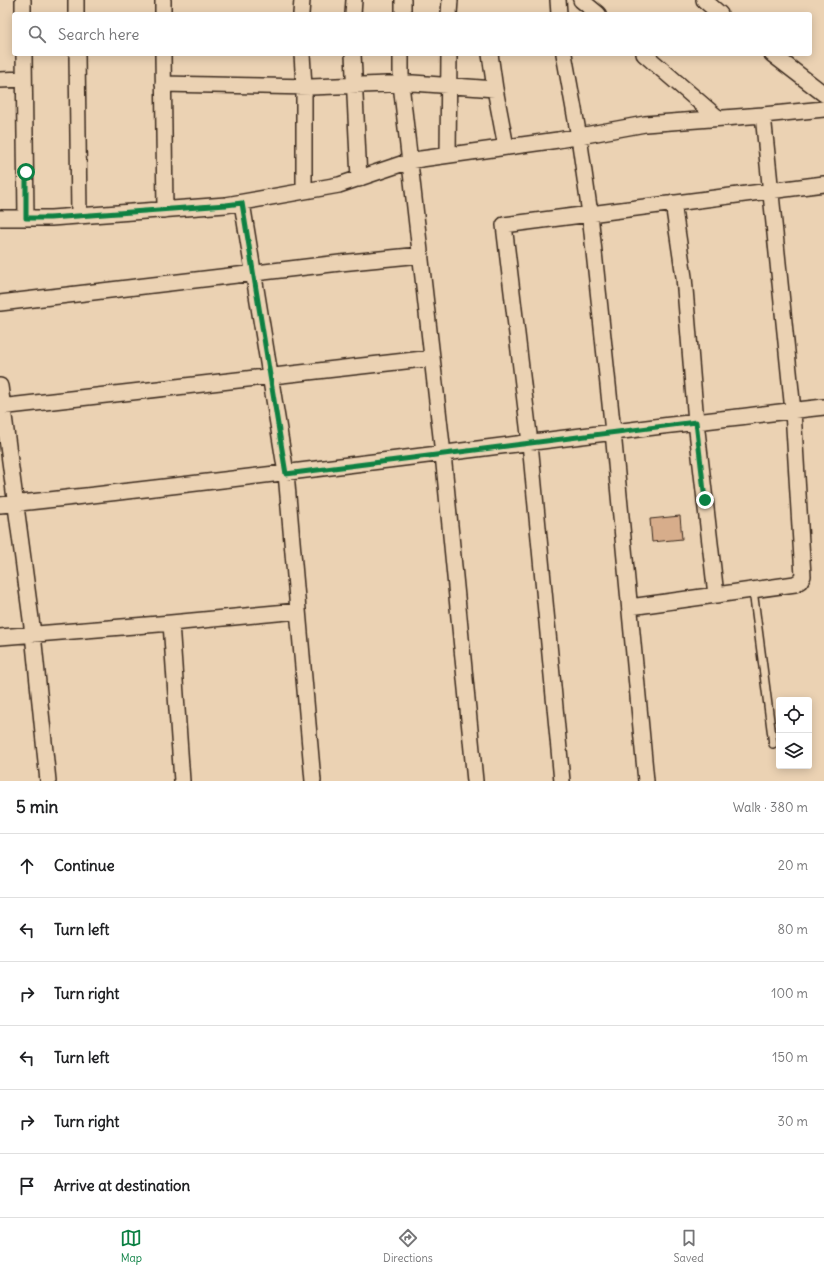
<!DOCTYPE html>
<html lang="en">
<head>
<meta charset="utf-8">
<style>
	:root { --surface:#fff; --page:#f6f6f6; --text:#202124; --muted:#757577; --line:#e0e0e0; --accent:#0b8043 }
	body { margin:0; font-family:Delius,sans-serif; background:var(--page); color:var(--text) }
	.controls { position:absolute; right:12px; bottom:12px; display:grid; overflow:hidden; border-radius:4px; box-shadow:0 2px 10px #0003 }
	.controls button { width:36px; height:36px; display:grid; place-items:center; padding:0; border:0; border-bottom:1px solid var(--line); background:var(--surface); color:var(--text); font:20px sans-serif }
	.stop { position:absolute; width:12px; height:12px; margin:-9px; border:3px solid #0b8043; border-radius:50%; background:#fff }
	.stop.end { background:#0b8043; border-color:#fff; box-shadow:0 1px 4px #0008 }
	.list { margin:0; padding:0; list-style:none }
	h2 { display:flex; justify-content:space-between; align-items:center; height:52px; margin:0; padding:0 16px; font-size:17px }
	h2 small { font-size:13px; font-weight:400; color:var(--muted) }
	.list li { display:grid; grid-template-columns:26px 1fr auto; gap:12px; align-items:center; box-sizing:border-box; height:64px; padding:0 16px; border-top:1px solid var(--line) }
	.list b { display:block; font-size:15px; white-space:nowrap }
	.list em { font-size:13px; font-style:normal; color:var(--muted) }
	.icon { flex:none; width:22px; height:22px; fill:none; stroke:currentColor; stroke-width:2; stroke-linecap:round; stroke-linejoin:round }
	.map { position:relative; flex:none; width:824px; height:781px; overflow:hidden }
	.search { position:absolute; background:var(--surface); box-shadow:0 2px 10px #0003; left:12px; right:12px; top:12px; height:44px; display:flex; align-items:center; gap:10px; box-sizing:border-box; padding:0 14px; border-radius:4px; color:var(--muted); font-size:15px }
	.sheet { height:436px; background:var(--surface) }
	nav { display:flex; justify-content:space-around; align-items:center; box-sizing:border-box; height:56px; border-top:1px solid var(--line); background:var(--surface); font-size:11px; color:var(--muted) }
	nav a { display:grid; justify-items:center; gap:2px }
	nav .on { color:var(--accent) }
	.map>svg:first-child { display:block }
	.building { fill:#d7ad8b; stroke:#3b2a1e }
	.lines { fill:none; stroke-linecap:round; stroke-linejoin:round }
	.service-casing { stroke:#3b2a1e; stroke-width:10 }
	.minor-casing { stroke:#3b2a1e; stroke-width:18 }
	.service { stroke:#ebd2b3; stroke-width:7 }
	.minor { stroke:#ebd2b3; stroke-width:15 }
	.route { stroke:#0b8043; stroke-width:5 }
</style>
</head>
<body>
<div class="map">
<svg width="824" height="781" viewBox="0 0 824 781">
	<rect width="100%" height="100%" fill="#ebd2b3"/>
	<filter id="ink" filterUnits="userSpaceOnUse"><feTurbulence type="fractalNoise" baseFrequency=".025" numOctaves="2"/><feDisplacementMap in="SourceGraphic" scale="8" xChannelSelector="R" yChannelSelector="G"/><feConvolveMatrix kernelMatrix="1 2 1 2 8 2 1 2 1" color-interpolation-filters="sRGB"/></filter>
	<g filter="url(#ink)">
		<path class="building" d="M680,516L682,539L652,542L650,519Z"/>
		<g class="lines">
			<g class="service-casing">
				<path id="service" d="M753,590L773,744"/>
			</g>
			<g class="minor-casing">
				<path id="minor" d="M23,0V14
					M76,0V14
					M163,0V14
					M558,0L559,14
					M581,0L598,14
					M704,0L720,14
					M301,14L302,0
					M353,14L354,0
					M403,14V0
					M449,14L450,0
					M24,54L26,218
					M77,54L79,216
					M163,54L165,210
					M302,54L304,87V191
					M353,54L359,179
					M401,54V84L443,454L475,781
					M490,54L495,89L506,147
					M564,54L579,137L590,214L613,432L646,781
					M644,54L718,118
					M772,54L824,94
					M0,80L24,79
					M163,84L311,87L413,83L495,89
					M448,155L449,54
					M242,203L286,473L313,781
					M673,203L684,277L696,422L716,595
					M0,218H51L226,205L339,185L410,161L421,159L558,140L645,124L763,115L824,109
					M0,303L340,263L421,255
					M0,386L33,634L48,781
					M0,407L432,358
					M0,505C275,477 549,438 824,407
					M630,607L795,584L800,581L803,576L793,411L763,115
					M171,623L182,781
					M0,637L171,623L298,611
					M562,781L530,443L504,225L824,184"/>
			</g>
			<use href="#service" class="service"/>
			<use href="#minor" class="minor"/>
		</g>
	</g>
	<g class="lines" filter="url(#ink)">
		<path class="route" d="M26,172V218H50L226,205L242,203L286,474L696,422L705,500"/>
	</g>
</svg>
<div class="controls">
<button><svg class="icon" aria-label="locate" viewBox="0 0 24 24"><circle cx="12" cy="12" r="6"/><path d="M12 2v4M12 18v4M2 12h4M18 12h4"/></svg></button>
<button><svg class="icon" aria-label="layers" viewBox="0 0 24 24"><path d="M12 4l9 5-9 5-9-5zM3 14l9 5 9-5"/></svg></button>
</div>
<div class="stop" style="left:26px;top:172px"></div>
<div class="stop end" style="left:705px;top:500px"></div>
<div class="search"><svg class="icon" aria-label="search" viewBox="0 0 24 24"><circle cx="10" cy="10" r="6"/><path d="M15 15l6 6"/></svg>Search here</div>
</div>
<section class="sheet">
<h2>5 min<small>Walk · 380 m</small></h2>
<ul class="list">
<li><svg class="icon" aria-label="ahead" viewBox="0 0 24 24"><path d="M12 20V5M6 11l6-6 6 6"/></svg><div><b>Continue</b></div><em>20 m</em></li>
<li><svg class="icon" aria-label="left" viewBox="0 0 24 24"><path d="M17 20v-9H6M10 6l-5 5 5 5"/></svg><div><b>Turn left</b></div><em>80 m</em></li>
<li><svg class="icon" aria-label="right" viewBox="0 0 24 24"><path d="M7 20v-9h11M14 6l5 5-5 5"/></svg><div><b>Turn right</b></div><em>100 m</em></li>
<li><svg class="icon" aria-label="left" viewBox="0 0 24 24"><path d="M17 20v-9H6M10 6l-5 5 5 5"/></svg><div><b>Turn left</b></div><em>150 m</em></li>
<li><svg class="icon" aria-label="right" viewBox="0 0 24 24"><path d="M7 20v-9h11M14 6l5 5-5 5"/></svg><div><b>Turn right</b></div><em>30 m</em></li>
<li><svg class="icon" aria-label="arrive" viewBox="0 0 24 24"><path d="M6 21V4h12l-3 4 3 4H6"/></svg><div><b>Arrive at destination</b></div></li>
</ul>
</section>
<nav>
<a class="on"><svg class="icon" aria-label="map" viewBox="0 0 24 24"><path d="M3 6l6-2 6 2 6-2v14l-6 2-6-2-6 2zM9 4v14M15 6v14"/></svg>Map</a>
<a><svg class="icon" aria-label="directions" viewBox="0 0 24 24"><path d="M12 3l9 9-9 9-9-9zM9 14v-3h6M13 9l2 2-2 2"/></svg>Directions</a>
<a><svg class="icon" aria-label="saved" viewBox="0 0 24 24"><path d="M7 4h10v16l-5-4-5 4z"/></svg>Saved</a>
</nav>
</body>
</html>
